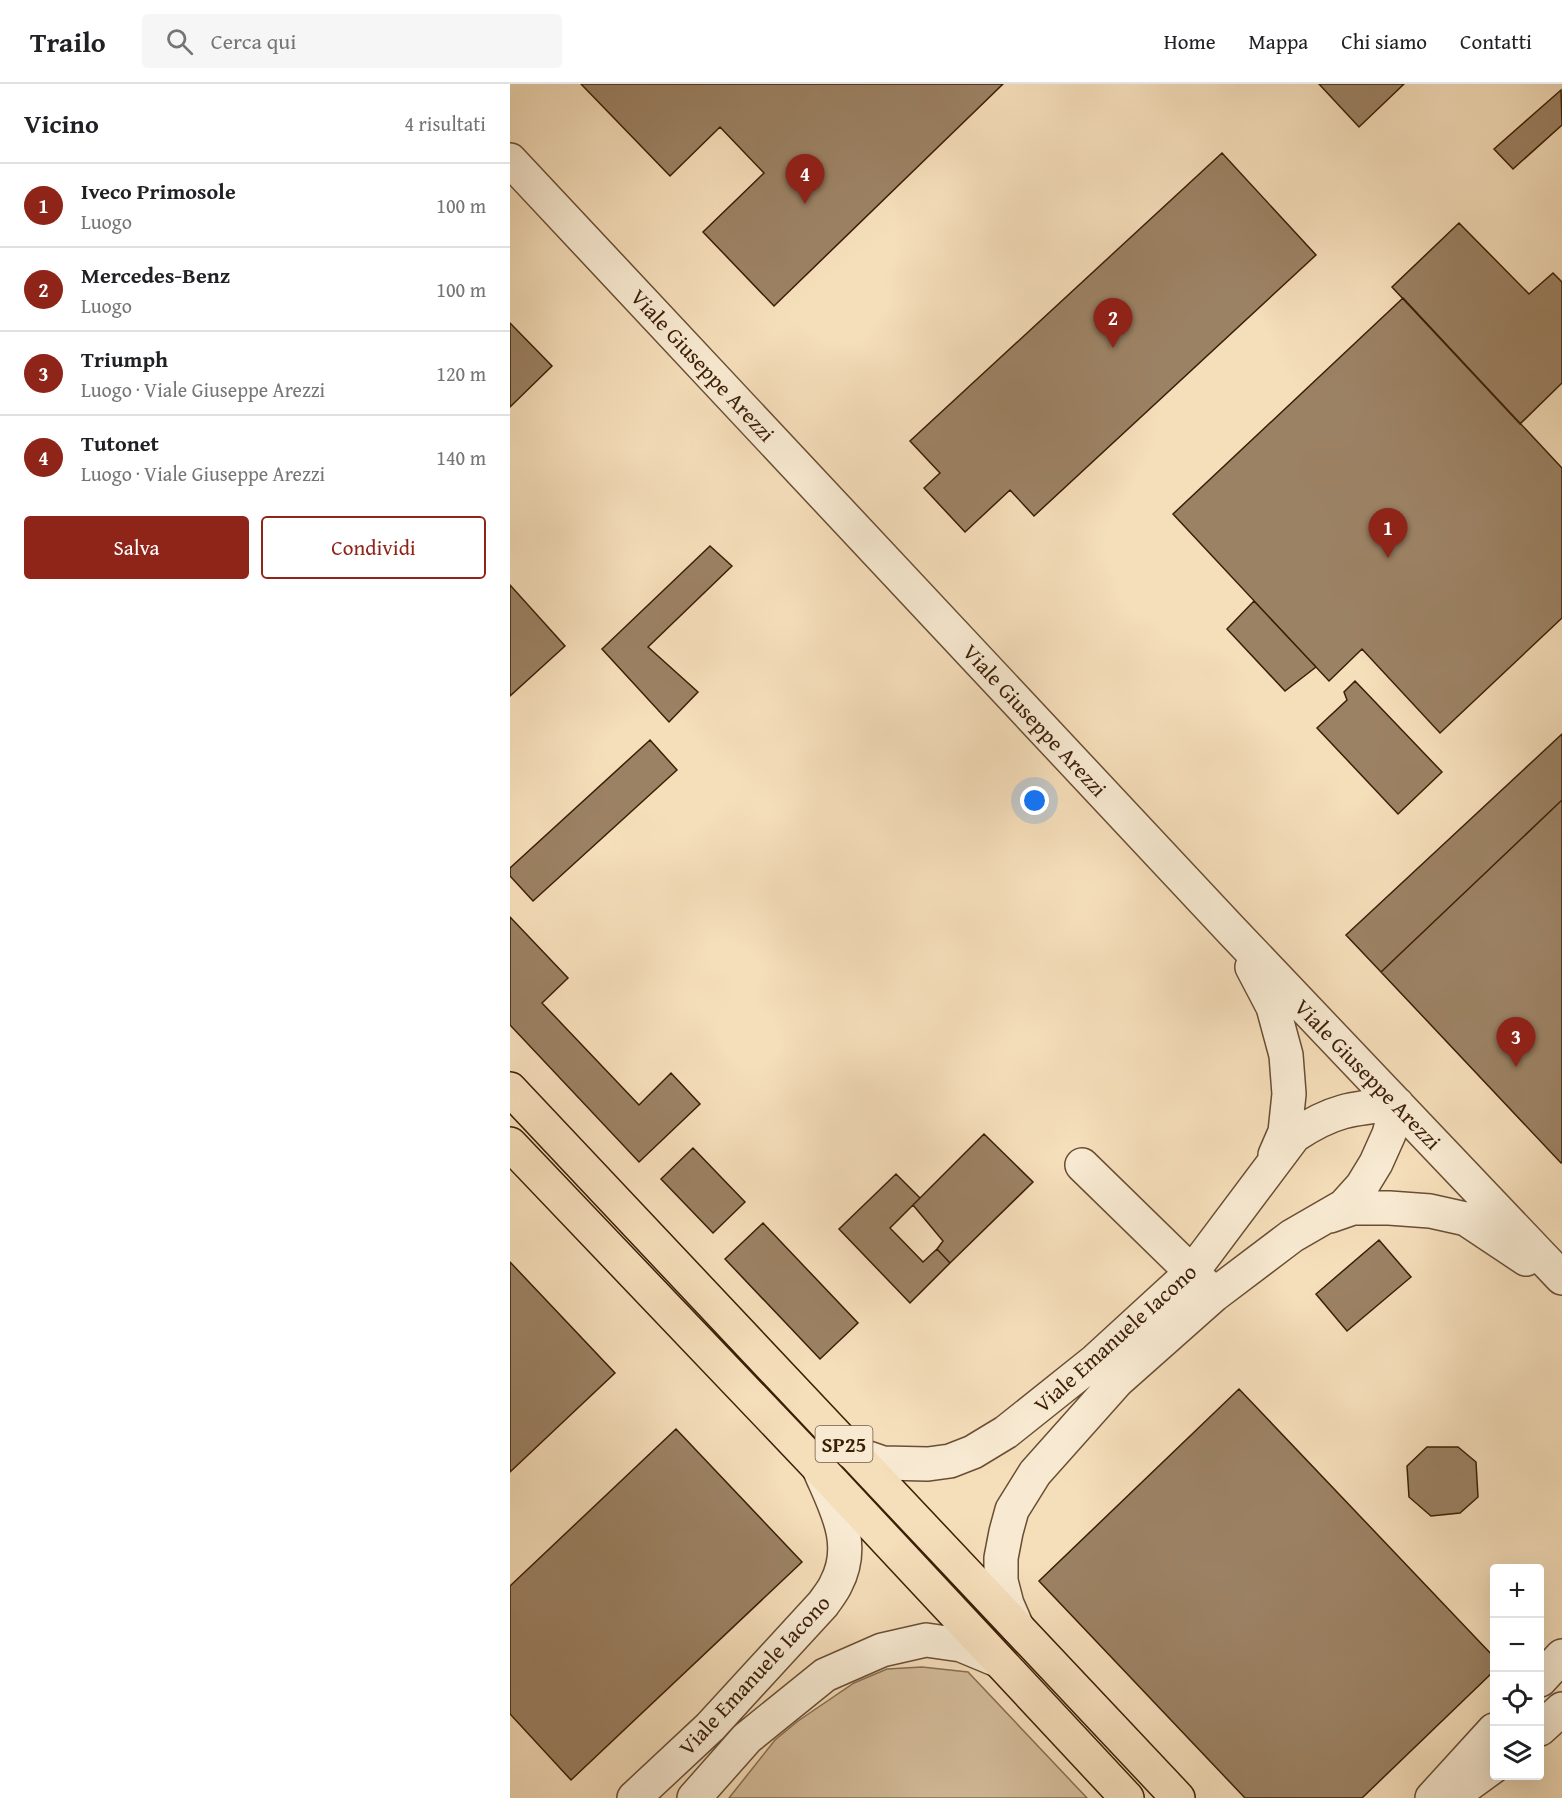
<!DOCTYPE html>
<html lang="it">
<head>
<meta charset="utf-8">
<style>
	:root { --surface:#fff; --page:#f6f6f6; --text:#202124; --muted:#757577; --line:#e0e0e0; --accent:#8f2418 }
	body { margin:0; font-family:"Gentium Book Plus",serif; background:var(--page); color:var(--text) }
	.controls { position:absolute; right:18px; bottom:18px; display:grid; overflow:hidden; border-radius:6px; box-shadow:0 6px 24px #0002 }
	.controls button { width:54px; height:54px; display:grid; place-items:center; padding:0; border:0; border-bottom:2px solid var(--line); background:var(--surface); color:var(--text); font:30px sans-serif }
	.you { position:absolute; left:525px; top:717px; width:21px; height:21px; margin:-15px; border:4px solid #fff; border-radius:50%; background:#1a73e8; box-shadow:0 0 0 9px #1a73e833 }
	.badge { display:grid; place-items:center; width:39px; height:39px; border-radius:50%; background:var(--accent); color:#fff; font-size:20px; font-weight:700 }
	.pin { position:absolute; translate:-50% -50px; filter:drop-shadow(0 2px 3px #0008) }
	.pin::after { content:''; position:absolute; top:32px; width:21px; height:18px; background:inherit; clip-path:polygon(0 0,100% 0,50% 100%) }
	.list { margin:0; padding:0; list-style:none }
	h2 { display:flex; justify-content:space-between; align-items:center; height:78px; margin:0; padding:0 24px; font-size:26px }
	h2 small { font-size:20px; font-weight:400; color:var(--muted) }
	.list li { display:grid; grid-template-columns:39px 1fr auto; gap:18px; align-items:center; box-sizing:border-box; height:84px; padding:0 24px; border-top:2px solid var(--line) }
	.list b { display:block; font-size:22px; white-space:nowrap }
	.list p { margin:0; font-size:20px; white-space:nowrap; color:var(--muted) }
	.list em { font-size:20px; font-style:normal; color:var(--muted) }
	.actions { display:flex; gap:12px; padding:18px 24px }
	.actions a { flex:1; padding:14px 0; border:2px solid var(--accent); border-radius:6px; text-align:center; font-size:21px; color:var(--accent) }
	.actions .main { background:var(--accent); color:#fff }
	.icon { flex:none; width:33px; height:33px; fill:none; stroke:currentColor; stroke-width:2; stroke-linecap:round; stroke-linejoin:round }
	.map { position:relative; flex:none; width:1052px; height:1714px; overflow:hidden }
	header { display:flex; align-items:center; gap:36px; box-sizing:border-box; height:84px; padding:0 30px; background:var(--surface); border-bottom:2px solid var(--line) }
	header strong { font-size:28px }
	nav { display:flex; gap:33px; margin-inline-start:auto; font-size:21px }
	.search { width:420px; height:54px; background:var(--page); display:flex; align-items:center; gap:15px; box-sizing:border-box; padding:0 21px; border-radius:6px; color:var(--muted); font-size:22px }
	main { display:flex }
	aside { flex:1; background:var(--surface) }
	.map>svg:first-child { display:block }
	.green { fill:#d5bd9b; stroke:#886e50; stroke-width:1.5 }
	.building { fill:#9c8264; stroke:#3b1e06; stroke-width:1.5 }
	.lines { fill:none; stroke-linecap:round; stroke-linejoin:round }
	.street-casing { stroke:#6a4e33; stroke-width:36 }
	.primary-casing { stroke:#3b1e06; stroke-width:36 }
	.street { stroke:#f8ead2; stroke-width:33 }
	.primary { stroke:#f5deba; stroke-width:33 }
	.labels { text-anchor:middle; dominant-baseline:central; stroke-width:5; stroke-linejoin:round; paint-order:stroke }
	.shield { fill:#f8ead2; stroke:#745b43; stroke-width:1.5 }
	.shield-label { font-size:21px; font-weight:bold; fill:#3b1e06 }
	.street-label { font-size:22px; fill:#3b1e06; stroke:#f8ead2 }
</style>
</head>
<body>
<header>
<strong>Trailo</strong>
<div class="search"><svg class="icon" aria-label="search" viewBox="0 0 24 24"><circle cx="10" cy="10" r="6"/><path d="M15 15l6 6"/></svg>Cerca qui</div>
<nav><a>Home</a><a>Mappa</a><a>Chi siamo</a><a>Contatti</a></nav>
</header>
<main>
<aside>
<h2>Vicino<small>4 risultati</small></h2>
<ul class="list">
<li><span class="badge">1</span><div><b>Iveco Primosole</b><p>Luogo</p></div><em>100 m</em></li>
<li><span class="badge">2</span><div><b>Mercedes-Benz</b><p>Luogo</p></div><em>100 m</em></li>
<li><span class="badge">3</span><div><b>Triumph</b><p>Luogo · Viale Giuseppe Arezzi</p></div><em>120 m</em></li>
<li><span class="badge">4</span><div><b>Tutonet</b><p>Luogo · Viale Giuseppe Arezzi</p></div><em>140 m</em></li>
</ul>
<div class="actions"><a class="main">Salva</a><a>Condividi</a></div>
</aside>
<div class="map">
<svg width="1052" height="1714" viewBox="0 0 1052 1714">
	<rect width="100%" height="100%" fill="#f5deba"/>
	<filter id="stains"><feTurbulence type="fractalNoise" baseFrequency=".00333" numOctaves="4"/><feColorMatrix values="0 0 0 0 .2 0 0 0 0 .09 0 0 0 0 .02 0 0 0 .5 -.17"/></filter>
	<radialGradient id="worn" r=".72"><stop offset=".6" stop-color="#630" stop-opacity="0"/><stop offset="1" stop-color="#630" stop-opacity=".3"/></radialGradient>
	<path class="green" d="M412,1583L458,1588L577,1714H219L265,1656L288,1637L344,1599L377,1585Z"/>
	<path class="building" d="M71,0H493L264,222L193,148L254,89L210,43L160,92Z
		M809,0H894L849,43Z
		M1051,6L1052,41L1003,85L984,65Z
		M712,69L806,171L524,432L500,406L455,448L414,404L430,389L400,357Z
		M949,139L1019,210L1043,189L1052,198V299L1010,340L882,203Z
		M893,214L1052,384V534L930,649L852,565L819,597L663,430Z
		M0,239L42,282L0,323Z
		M200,462L222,482L138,563L188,608L159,638L92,565Z
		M0,501L55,562L0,612Z
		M744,517L806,583L775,607L717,545Z
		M845,597L932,688L888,730L807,644L837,616L834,608Z
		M1052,650V716L871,888L836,851Z
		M140,656L167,686L23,817L0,792V784Z
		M1052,716V1077L1051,1079L871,888Z
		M0,833L58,894L32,919L129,1021L161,989L190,1020L129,1078L0,941Z
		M474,1050L523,1098L440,1179L427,1165L433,1157L403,1121Z
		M183,1064L235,1118L203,1149L151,1095Z
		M386,1090L410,1114L380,1144L413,1178L427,1165L440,1179L400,1219L329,1145Z
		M253,1139L348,1239L310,1275L215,1175Z
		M869,1156L901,1193L837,1247L806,1210Z
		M0,1178L105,1289L0,1388Z
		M729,1305L984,1573V1587L852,1714H735L529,1497Z
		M166,1345L292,1478L61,1696L0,1630V1502Z
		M917,1363H948L966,1378L968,1413L950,1429L921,1432L899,1413L897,1382Z"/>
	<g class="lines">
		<g class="street-casing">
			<path id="street" d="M0,76L722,847L1052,1194
				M742,883L763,923L776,971L779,1010L775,1048L765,1071
				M572,1081L697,1203
				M820,1132L843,1124H879L920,1127L956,1135L1016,1175
				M341,1368L373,1379L418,1380L440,1377L463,1368L496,1348L585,1277L682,1188L784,1052C822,1026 843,1024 887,1020L879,1050L866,1079L852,1102L834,1122L782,1152L704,1211L607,1297L525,1389L502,1426L496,1448L491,1474V1497L497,1520L507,1543
				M1030,1596L1052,1572
				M1030,1645L1052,1625
				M944,1711L984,1682
				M124,1714L200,1643L313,1520C317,1514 323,1507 326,1500C347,1460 326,1424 310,1387
				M184,1714L237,1654L315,1591L372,1566L416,1556L451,1561L487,1576
				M922,1714L984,1646"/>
		</g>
		<g class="primary-casing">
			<path id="primary" d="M0,1005L668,1714
				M0,1060L310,1385L617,1714"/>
		</g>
		<use href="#street" class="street"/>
		<use href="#primary" class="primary"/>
	</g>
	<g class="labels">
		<rect class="shield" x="305.5" y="1342" width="57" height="36" rx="4.5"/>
		<g class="shield-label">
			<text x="334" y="1360">SP25</text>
		</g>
		<g class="street-label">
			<text transform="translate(193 281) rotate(47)">Viale Giuseppe Arezzi</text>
			<text transform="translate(525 636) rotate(47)">Viale Giuseppe Arezzi</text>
			<text transform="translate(858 990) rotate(46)">Viale Giuseppe Arezzi</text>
			<text transform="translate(605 1254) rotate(-42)">Viale Emanuele Iacono</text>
			<text transform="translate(244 1591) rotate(-47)">Viale Emanuele Iacono</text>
		</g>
	</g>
	<rect width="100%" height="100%" filter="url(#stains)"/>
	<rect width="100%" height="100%" fill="url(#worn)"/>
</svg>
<div class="controls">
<button>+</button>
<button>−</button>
<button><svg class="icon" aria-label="locate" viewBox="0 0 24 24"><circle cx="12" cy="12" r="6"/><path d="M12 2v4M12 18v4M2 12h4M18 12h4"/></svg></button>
<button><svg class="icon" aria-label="layers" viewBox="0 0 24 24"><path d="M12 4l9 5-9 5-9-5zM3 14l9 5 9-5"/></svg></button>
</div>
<div class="you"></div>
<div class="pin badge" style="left:878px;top:474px">1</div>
<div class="pin badge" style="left:603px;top:264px">2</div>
<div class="pin badge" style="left:1006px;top:983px">3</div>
<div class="pin badge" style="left:295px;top:120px">4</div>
</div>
</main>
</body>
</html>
